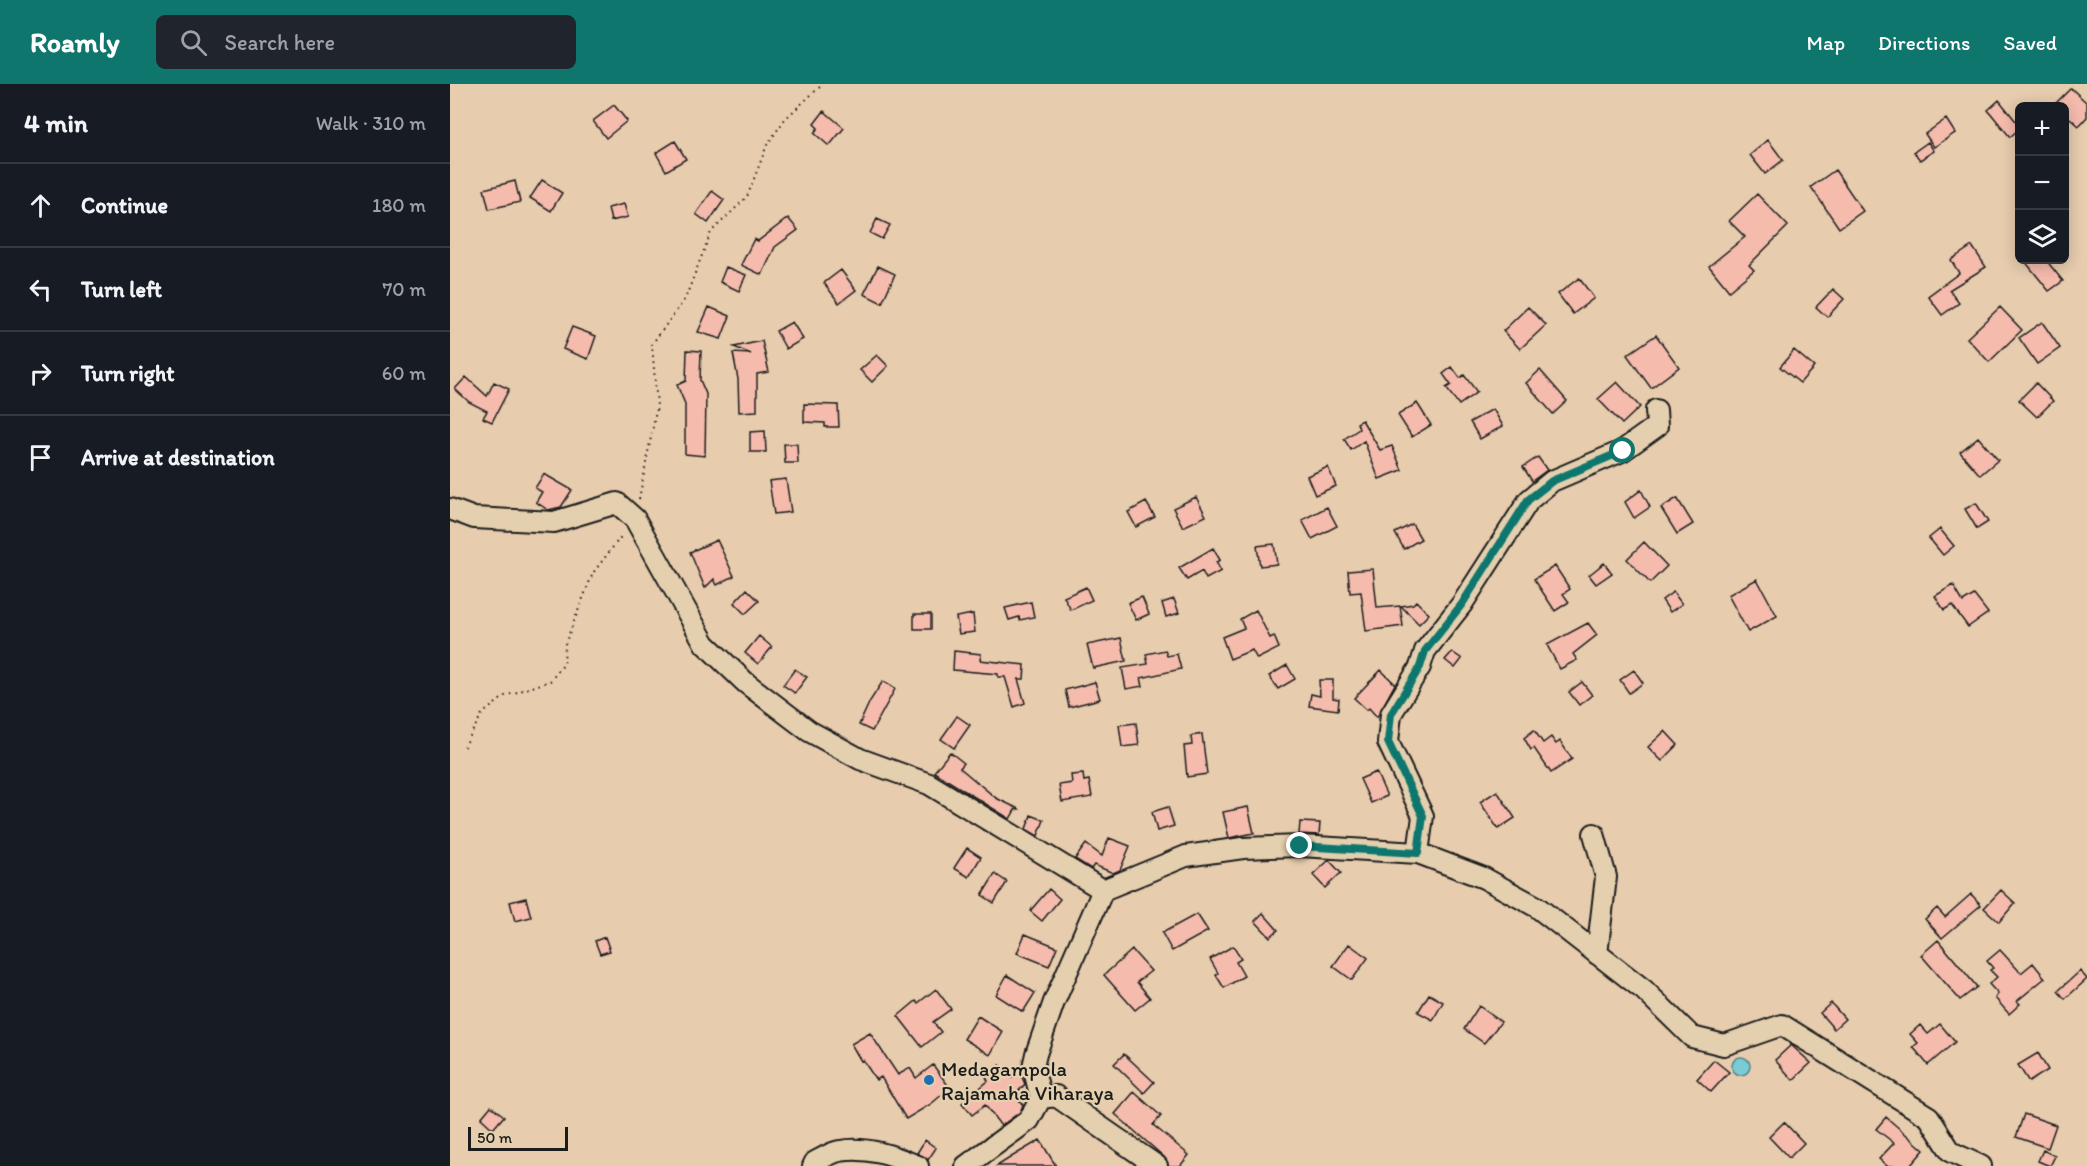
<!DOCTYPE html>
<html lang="en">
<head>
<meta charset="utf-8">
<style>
	:root { --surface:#171b24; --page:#20242c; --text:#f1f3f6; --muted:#9ea1a6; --line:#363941; --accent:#0f766e }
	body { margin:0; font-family:Itim,sans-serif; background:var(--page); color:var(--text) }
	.controls { position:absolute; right:18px; top:18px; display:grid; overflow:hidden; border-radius:9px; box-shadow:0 3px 15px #0003 }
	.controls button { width:54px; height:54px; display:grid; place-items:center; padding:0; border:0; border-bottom:2px solid var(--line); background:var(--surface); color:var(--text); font:30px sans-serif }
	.scale { position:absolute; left:18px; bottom:15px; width:100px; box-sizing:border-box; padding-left:6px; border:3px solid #1c1c1c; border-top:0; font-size:16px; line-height:21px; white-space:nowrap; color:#1c1c1c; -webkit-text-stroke:4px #e4d0ae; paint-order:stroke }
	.stop { position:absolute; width:18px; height:18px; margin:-14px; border:4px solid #0f766e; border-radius:50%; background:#fff }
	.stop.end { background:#0f766e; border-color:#fff; box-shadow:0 2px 6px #0008 }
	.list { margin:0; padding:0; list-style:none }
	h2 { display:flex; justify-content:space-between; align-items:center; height:78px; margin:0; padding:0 24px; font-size:26px }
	h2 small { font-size:20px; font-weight:400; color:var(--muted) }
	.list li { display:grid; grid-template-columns:39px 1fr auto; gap:18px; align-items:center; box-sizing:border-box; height:84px; padding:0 24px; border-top:2px solid var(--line) }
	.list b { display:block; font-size:22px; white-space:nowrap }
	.list em { font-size:20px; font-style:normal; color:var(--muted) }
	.icon { flex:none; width:33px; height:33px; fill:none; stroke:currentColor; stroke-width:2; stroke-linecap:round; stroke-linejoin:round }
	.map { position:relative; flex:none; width:1637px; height:1082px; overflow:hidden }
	header { display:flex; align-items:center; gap:36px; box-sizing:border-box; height:84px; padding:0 30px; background:var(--accent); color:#fff }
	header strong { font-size:28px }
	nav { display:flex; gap:33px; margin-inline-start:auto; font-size:21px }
	.search { width:420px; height:54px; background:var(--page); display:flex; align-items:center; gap:15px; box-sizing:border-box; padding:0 21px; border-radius:9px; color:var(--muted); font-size:22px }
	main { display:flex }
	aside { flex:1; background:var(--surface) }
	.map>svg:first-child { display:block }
	.water { fill:#7acbd3; stroke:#54858a; stroke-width:1.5 }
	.building { fill:#f5bbad; stroke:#1c1c1c; stroke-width:1.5 }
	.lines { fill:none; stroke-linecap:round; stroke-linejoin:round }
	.minor-casing { stroke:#1c1c1c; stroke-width:24 }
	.path { stroke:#1c1c1c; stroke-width:2; stroke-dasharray:1.5 4.5; stroke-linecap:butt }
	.minor { stroke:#e4d0ae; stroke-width:20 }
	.route { stroke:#0f766e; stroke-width:8 }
	.poi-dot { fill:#1f6fb2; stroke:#e4d0ae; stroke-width:2 }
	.labels { text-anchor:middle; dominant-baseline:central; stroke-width:4.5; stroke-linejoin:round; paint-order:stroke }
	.poi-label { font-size:21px; fill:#1c1c1c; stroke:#e4d0ae; text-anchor:start }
</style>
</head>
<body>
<header>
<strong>Roamly</strong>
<div class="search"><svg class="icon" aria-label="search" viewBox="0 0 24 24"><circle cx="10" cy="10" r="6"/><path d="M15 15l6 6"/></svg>Search here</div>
<nav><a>Map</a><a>Directions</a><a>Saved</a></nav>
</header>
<main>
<aside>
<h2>4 min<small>Walk · 310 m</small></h2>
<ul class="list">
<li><svg class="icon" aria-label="ahead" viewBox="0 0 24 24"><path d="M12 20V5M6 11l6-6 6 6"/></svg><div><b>Continue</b></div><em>180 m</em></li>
<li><svg class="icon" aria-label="left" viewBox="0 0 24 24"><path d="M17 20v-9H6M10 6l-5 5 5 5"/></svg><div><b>Turn left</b></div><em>70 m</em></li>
<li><svg class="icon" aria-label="right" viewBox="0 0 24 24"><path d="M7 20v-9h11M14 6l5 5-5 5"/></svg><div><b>Turn right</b></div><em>60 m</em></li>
<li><svg class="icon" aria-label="arrive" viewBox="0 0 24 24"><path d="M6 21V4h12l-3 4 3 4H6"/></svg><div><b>Arrive at destination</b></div></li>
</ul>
</aside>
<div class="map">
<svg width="1637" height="1082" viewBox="0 0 1637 1082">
	<rect width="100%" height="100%" fill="#e7ccae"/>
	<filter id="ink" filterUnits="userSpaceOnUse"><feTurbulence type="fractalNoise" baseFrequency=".0167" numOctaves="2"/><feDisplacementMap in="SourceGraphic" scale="12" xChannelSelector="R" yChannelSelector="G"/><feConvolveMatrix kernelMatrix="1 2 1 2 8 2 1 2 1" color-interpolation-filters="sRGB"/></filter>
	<g filter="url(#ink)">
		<path class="water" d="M1282 982a9 9 0 1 1 18 0a9 9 0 1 1-18 0Z"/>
		<path class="building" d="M1621,4L1637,19V33L1629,42L1614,29V22H1603Z
			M1549,16L1569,41V45L1560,53L1538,26Z
			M164,21L177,37L156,54L143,37Z
			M374,27L394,44L379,62L364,49L368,44L364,40Z
			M1496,35L1505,49L1484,63L1475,50Z
			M1318,56L1333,76L1315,90L1300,71Z
			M225,57L236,75L216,87L206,69Z
			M1478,58L1484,67L1470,76L1464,68Z
			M1385,86L1413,127L1389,144L1361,103Z
			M92,96L112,109L101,127L80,114Z
			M65,97L70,118L39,125L34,105Z
			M262,107L274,116L258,139L246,130Z
			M1307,110L1338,142L1299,181L1304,186L1279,207L1259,182L1295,153L1279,137Z
			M174,120L178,133L161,137L158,124Z
			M338,134L348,146L325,163L312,191L291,181L304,155L308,157Z
			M427,135L440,141L432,155L420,149Z
			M1522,162L1536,183L1499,206L1509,219L1492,231L1478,212L1509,189L1501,176Z
			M1574,176H1596L1613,197L1599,207Z
			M428,182L445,190L432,219L414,210Z
			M276,183L296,191L289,207L270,198Z
			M391,186L406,206L389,219L374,199Z
			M1129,194L1144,214L1123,230L1108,210Z
			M1383,205L1394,215L1377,233L1366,223Z
			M259,223L280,232L271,255L248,248Z
			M1078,223L1096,241L1070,265L1053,247Z
			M1550,223L1572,246L1539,278L1517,254Z
			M342,238L353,255L336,265L326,247Z
			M1592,238L1610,264L1587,280L1569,254Z
			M122,243L146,252L138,275L113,265Z
			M1206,251L1229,283L1201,304L1177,271Z
			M312,257L319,288L307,290V327L289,328L288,295L283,269L301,270L284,263Z
			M237,266L251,267L250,296L256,310L255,372L235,370V320L227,301L236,297Z
			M1344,266L1364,283L1350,299L1330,283Z
			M427,271L438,282L422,298L410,286Z
			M1002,283L1010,294L1014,291L1027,308L1009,321L996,304L1001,301L993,290Z
			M1090,286L1117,317L1103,330L1076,299Z
			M16,293L37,312L44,298L59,305L42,338L33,334L37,327L19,318L5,305Z
			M1167,298L1190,323L1172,340L1148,315Z
			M1586,299L1603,317L1587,333L1569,316Z
			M967,319L981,341L962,353L948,331Z
			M354,320L388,321L389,343H375V339L354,338Z
			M1043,325L1053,342L1030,355L1020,338Z
			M912,336L930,366L942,362L952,386L929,395L914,357L901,366L894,355L909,345L907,339Z
			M315,347L316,368H300V348Z
			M1528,353L1548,376L1530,391L1510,368Z
			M334,360H347L348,379H335Z
			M1088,373L1097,386L1082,397L1073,383Z
			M878,383L886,402L865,411L857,392Z
			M94,390L122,406L111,423L98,426L86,418L92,408L85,404Z
			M336,395L341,428L324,430L319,397Z
			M1191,406L1200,423L1184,434L1175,418Z
			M746,413L756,432L733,443L723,424Z
			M1227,414L1243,440L1227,450L1211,424Z
			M696,418L705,433L686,443L678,428Z
			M1526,419L1538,438L1527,445L1515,425Z
			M877,423L887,442L862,455L852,436Z
			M962,440L971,455L954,465L945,449Z
			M1490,445L1504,462L1493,471L1479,454Z
			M267,456L284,492L267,501L264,495L255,504L240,468Z
			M1194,458L1217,482L1200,499L1177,475Z
			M824,460L827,480L810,482L807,462Z
			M763,464L770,476L766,478L771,487L756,495L752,487L737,496L729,484Z
			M1154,479L1162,489L1146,500L1139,491Z
			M1105,482L1120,505L1113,510L1119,518L1105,527L1084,495Z
			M923,485L927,524L950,522L953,542L916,547L911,508L900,509L898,487Z
			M1307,495L1327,532L1298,548L1278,511Z
			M1503,501L1513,518L1524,511L1538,529L1518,543L1502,521L1494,526L1485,512Z
			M636,503L642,516L621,526L614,513Z
			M297,505L309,517L295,530L284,519Z
			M1223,508L1232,520L1220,528L1212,516Z
			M692,513L699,530L686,536L678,519Z
			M724,515L729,529L716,533L712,519Z
			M966,517L979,530L969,540L951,522L963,520Z
			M581,518L584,533L570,536L569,533L559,536L555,524Z
			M806,526L820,554L824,552L829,564L807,575L802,566L780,575L772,553L794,544L790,535Z
			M464,530H481V545H464Z
			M523,530L525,548L509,550L506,533Z
			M1138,539L1147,551L1123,570L1127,576L1110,585L1097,561Z
			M309,552L322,563L308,580L295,569Z
			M671,554L676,577L643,584L637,561Z
			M715,566L717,572L727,570L731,585L691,594L693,602L676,605L672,584L698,580L696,570Z
			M504,567L531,570L530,576L575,581L574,595H568L575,619L564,623L555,593H548V590L503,586Z
			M1002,568L1012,575L1005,584L995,576Z
			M837,581L845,595L828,605L819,592Z
			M345,585L357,593L345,609L333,601Z
			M931,586L945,600L927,633L919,624L917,626L904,614Z
			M1184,586L1193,599L1179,609L1170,596Z
			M869,596H883V614L889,615L888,626L859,622L861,610L870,612Z
			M433,597L445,605L422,647L409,641L420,617Z
			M645,598L650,615L619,623L615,606Z
			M1132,598L1142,611L1129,621L1119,608Z
			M507,632L520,641L504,664L491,655Z
			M686,639L689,661L672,663L669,641Z
			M1084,646L1093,659L1101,653L1106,660L1110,657L1122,675L1101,689L1084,664L1081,666L1074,654Z
			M1215,647L1228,661L1212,677L1198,663Z
			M752,650L757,690L737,693L734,662L742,661L741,652Z
			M500,668L514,679L510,684L546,714L569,725L565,726L560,735L484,688Z
			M926,688L937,712L921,719L910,695Z
			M633,690L634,697L639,696L642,713L612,718L609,701L622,699L621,691Z
			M1047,707L1065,734L1048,745L1030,718Z
			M718,723L724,742L707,747L702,728Z
			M798,723L804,749L779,754L773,728Z
			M581,731L594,736L588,752L576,745Z
			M850,738L870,739L869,751L849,750Z
			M659,754L680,762L670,786L663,789L644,781L641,785L625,775L636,760L652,772Z
			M517,764L531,773L519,793L504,784Z
			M879,776L891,789L875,804L863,791Z
			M545,790L557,798L544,819L532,811Z
			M599,805L610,815L592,837L580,827Z
			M1551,806L1565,819L1549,838L1534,824Z
			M1521,810L1531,821L1492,854L1475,835L1487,824L1495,833Z
			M76,814L81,833L65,837L60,818Z
			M813,829L828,846L820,853L805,837Z
			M747,830L758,847L722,867L712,849Z
			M575,850L607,863L599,882L567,869Z
			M155,853L160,867L150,870L145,857Z
			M1488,856L1527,903L1510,916L1471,871Z
			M899,860L918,874L902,896L883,882Z
			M783,862L791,875L786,878L794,892L774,904L766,891L768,889L760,875Z
			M682,866L701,887L687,898L700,914L685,926L654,891Z
			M1550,866L1571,889L1583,879L1595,894L1567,917L1570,920L1559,930L1545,914L1548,910L1539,900L1547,893L1540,886L1543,884L1537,877Z
			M1630,887L1637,895L1615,915L1608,907Z
			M557,891L585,909L573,928L546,911Z
			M486,905L501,925L483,938L491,948L472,963L448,932L466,917L468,919Z
			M979,910L993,918L983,936L968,928Z
			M1381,919L1395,935L1384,945L1370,929Z
			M1029,922L1051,938L1034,959L1014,945Z
			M528,932L553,948L540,971L514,955Z
			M1490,940L1505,958L1478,981L1463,963L1468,959L1460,950L1470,941L1478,950Z
			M420,949L448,991L460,984L466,994L483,981L500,1004L481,1020L456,1035L431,993L426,996L413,976L411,977L401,960Z
			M1341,961L1361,979L1343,996L1325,976Z
			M1588,969L1598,986L1579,998L1568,981Z
			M674,970L704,998L694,1009L664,980Z
			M1264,976L1279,988L1261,1008L1247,995Z
			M550,981L561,994L569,987L575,1000L565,1011L573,1021L570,1028L551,1042L535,1021L522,1031L512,1019L538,997L536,993Z
			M684,1008L711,1032L703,1041L739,1071L730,1082H719L714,1073L665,1030Z
			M41,1022L54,1032L43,1045L31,1034Z
			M1574,1030L1606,1041L1598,1064L1566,1053Z
			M1436,1033L1474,1066L1460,1082H1437L1429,1075L1444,1059L1426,1045Z
			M1334,1038L1354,1059L1339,1074L1319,1053Z
			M475,1056L486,1064L478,1076L467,1069Z
			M590,1056L606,1082H547L563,1072Z
			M1593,1066L1605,1072L1600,1082L1588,1077Z"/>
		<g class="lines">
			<g class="minor-casing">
				<path id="minor" d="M0,425L24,434L104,438L167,419L185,435L255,560L296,599L359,647L410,675L479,700L653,806
					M1144,750L1156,793L1147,870
					M968,769L973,732L938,658L941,630L970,583L975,567L1012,520L1079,416L1102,397L1172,367L1207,342L1206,326
					M591,1014L606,1012L707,1082
					M363,1082L365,1078C373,1074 382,1068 390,1067C417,1062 444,1072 468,1082
					M516,1082L579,1036L591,1014L583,983L586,970L604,918L653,806L736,772L793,764L850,762L968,769L1034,794L1087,823L1194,906L1242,953L1274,961L1332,941L1479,1033L1501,1068L1531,1082"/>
			</g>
			<path class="path" d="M189,415L207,322L202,260L235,215L261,148L297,113L317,61L335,35L373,0
				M14,663L32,630L55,612L100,597L114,580L115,560L143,489L173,450"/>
			<use href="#minor" class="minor"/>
		</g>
	</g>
	<g class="lines" filter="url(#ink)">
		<path class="route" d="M850,762L968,769L973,732L938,658L941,630L970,583L975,567L1012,520L1078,416L1102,397L1173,367"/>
	</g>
	<circle class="poi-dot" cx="479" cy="996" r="6"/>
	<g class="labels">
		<g class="poi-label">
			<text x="491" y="984">Medagampola<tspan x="491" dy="24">Rajamaha Viharaya</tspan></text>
		</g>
	</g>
</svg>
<div class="controls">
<button>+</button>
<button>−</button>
<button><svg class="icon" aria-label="layers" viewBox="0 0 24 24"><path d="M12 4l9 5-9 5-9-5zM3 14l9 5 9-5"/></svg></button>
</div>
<div class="scale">50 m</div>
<div class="stop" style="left:1173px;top:367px"></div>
<div class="stop end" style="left:850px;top:762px"></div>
</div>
</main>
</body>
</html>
